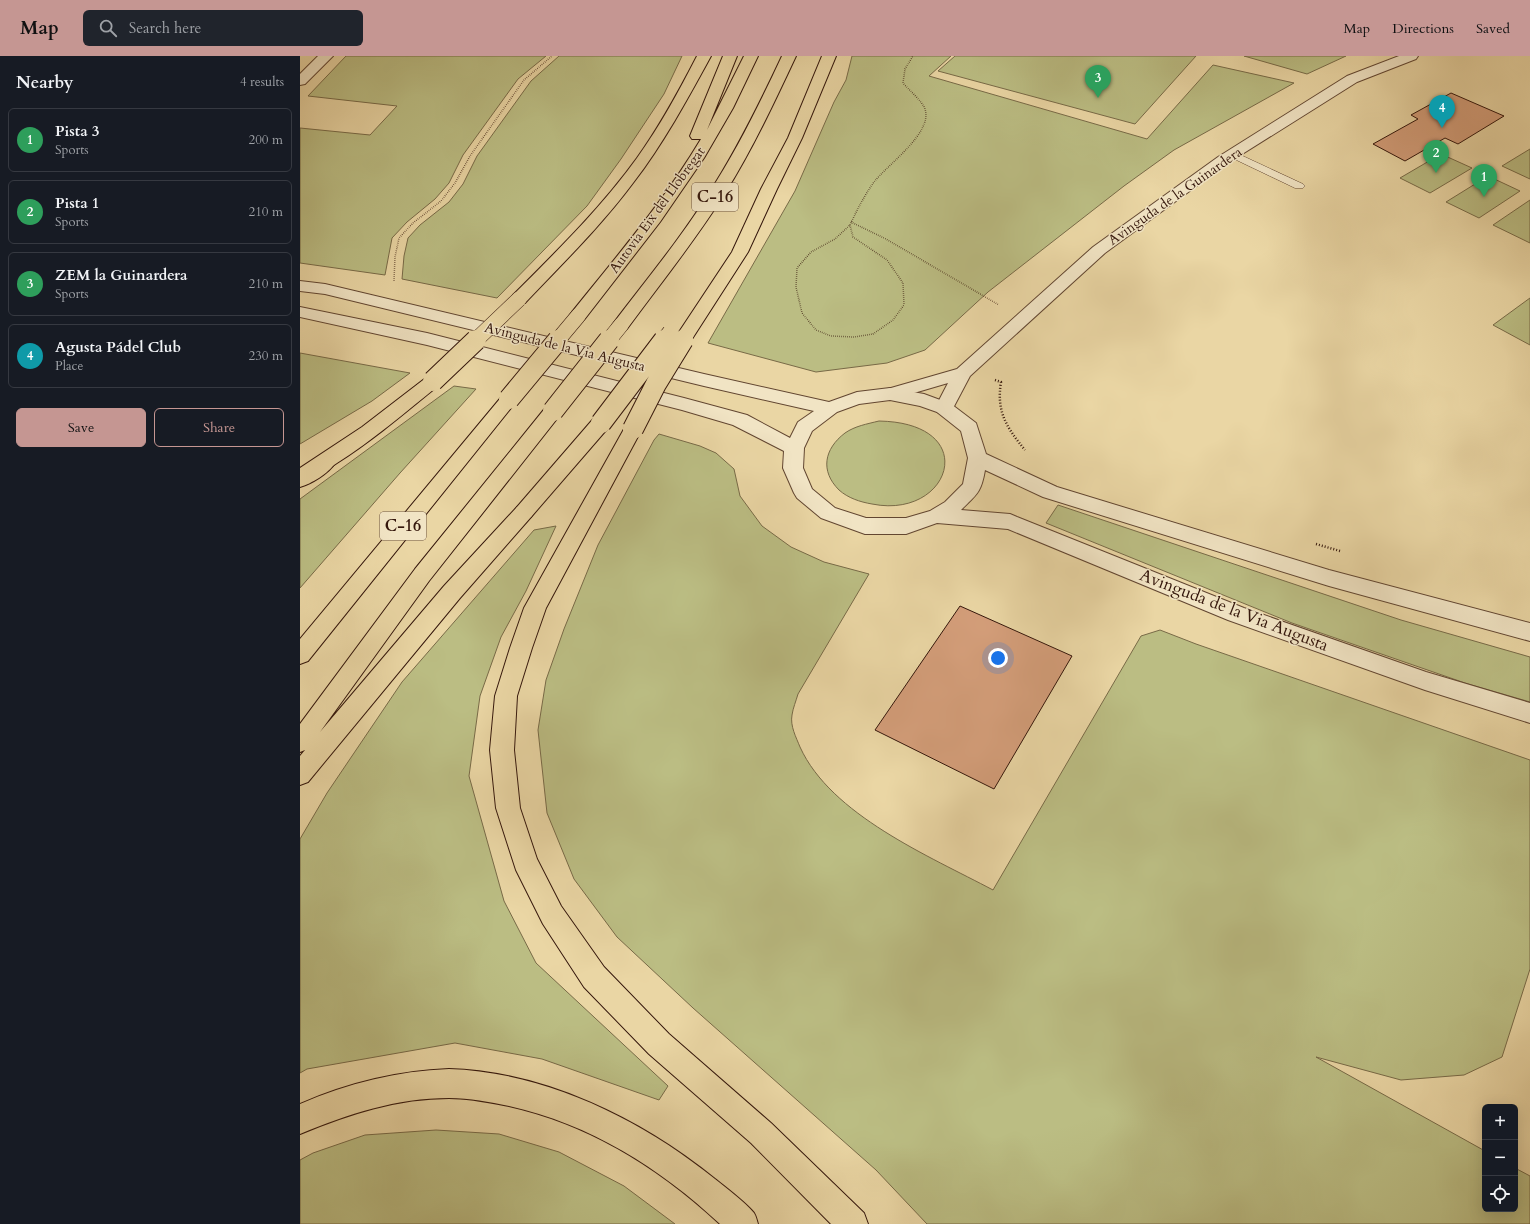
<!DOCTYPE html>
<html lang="en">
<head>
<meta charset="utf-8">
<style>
	:root { --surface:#171b24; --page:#20242c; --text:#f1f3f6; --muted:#9ea1a6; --line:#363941; --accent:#c59692 }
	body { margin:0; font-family:Cardo,serif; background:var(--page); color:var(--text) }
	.controls { position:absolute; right:12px; bottom:12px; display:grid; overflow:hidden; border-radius:6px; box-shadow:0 4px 16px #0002 }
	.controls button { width:36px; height:36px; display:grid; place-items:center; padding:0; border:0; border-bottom:1px solid var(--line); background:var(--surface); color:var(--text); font:20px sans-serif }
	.you { position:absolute; left:698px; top:602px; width:14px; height:14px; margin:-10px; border:3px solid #fff; border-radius:50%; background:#1a73e8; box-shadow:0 0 0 6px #1a73e833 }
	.badge { display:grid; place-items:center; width:26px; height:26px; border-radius:50%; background:var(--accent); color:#fff; font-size:13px; font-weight:700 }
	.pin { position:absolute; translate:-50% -33px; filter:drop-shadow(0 1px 2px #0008) }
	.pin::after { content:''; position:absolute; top:21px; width:14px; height:12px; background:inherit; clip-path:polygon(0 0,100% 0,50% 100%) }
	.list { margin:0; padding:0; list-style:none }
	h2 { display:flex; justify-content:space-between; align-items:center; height:52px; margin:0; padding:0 16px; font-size:17px }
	h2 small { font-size:13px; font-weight:400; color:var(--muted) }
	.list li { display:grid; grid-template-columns:26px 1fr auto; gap:12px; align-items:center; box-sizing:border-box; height:64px; margin:0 8px 8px; padding:0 8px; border:1px solid var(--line); border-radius:6px }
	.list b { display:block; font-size:15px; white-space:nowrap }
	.list p { margin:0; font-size:13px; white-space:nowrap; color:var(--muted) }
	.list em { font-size:13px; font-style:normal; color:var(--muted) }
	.actions { display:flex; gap:8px; padding:12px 16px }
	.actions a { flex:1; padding:9px 0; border:1px solid var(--accent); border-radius:6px; text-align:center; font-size:14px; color:var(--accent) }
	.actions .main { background:var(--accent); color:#111 }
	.icon { flex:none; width:22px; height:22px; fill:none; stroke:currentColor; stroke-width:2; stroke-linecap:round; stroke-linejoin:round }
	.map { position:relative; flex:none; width:1230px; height:1168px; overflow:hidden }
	header { display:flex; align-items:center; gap:24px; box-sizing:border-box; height:56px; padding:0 20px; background:var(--accent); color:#111 }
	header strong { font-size:19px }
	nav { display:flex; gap:22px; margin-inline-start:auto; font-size:14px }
	.search { width:280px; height:36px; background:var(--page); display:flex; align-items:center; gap:10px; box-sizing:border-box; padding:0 14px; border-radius:6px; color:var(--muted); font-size:15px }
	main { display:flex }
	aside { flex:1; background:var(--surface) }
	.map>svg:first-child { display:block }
	.green { fill:#bbbd83; stroke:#786a47 }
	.building { fill:#d49e7a; stroke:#34160b }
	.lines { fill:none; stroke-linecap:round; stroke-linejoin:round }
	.service-casing { stroke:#624631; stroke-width:1 }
	.minor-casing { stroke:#624631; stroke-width:2 }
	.tertiary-casing { stroke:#624631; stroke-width:2 }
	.trunk-casing { stroke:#34160b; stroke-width:2 }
	.motorway-casing { stroke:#34160b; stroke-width:2 }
	.path-far1 { stroke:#34160b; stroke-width:1.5; stroke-dasharray:0.5 1.5; stroke-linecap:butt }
	.path { stroke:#34160b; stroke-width:2.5; stroke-dasharray:1 2; stroke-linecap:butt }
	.service { fill:#f1e4c4; fill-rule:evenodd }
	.minor { fill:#f1e4c4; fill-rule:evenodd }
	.tertiary { fill:#f1e4c4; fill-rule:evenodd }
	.trunk { fill:#ead6a4; fill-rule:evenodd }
	.motorway { fill:#ead6a4; fill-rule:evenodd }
	.trunk-bridge-far1-casing { stroke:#34160b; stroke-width:16; stroke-linecap:butt }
	.trunk-bridge-casing { stroke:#34160b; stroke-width:22; stroke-linecap:butt }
	.motorway-bridge-far1-casing { stroke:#34160b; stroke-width:16; stroke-linecap:butt }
	.motorway-bridge-casing { stroke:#34160b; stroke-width:22; stroke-linecap:butt }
	.trunk-bridge-far1 { stroke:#ead6a4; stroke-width:15 }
	.trunk-bridge { stroke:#ead6a4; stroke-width:20 }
	.motorway-bridge-far1 { stroke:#ead6a4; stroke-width:15 }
	.motorway-bridge { stroke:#ead6a4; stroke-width:20 }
	.labels { text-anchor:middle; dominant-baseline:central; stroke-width:3; stroke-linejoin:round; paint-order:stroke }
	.far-street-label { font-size:14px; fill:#34160b; stroke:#f1e4c4 }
	.shield { fill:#f1e4c4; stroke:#6d5442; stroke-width:1 }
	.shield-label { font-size:16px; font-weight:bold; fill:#34160b }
	.street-label { font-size:17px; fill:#34160b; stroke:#f1e4c4 }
</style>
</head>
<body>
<header>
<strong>Map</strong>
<div class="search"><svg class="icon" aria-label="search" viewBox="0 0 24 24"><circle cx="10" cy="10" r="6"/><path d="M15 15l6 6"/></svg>Search here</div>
<nav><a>Map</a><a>Directions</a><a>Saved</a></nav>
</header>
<main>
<aside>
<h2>Nearby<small>4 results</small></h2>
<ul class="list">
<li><span class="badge" style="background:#2e9e5b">1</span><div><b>Pista 3</b><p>Sports</p></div><em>200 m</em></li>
<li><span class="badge" style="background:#2e9e5b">2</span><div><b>Pista 1</b><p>Sports</p></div><em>210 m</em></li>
<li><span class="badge" style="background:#2e9e5b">3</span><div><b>ZEM la Guinardera</b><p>Sports</p></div><em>210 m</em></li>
<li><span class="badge" style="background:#0f9aa8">4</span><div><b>Agusta Pádel Club</b><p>Place</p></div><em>230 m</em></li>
</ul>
<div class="actions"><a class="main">Save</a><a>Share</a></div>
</aside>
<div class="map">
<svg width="1230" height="1168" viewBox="0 0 1230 1168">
	<rect width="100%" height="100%" fill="#ead6a4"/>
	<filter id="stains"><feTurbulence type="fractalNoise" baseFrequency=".005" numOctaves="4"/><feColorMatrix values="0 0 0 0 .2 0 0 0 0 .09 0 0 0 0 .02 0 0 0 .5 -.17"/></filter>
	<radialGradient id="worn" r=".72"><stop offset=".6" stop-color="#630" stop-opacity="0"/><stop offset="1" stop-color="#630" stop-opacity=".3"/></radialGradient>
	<path class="green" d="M46,0H246L218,23L163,99L149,127L135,143L107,166L92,182L85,219L0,207V72L70,79L97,50L8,40Z
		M259,0H382L364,38L321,103L287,150L197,242L102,223L104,200L108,182L120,169L149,146L163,128L177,100L231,25Z
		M552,0H651L629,20L847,83L913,9L994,27L874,94L824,130L688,236L625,294L587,307L516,316L408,287L495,135L534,46L546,24Z
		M655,0H896L835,68L638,15Z
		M944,0H1046L1007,18Z
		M1230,93V123L1202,110Z
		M1141,98L1172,112L1130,137L1100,122Z
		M1188,120L1220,135L1179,162L1146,146Z
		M1230,144V187L1193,169Z
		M1230,242V289L1193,269Z
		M0,297L110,317L72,345L0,388Z
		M154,330L176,333L100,417L0,532V443Z
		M579,365C683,367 651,464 572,448C560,446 548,442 539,434C520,415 524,393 545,377C555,370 567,368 579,365Z
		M359,378L400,390L416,397L434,413L440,440L462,470L491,491L524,506L569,518L498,638C496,645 493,652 492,659C490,670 496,681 500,691C531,759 629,800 693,834L841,580L860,574L896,588L1230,704V913L1202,1001L1164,1019L1101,1024L1016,1001L1185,1095V1153H1215V1112L1230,1120V1168H627L576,1114L393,952L317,881L274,823L247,757L238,674L246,624L264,573L298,489L354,384Z
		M758,449L1101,564L1230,601V646L1165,627L992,567L746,467Z
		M256,470L226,535L201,581L180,640L169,720L204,845L236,907L368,1030L359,1044L242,1003L155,987L7,1013L0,1017V783L27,737L102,626L234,474Z
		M136,1074L199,1078L259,1096L324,1130L375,1168H0V1104L13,1097L65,1079Z"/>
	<path class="building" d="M1151,37L1204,60L1158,88L1145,82L1105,105L1073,88L1118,63L1111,59Z
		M660,550L772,600L694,733L575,674Z"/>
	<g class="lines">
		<g class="service-casing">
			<path id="service" d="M932,95L1003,128L1005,130L1003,132H995L928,100L926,98L928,96Z"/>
		</g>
		<g class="minor-casing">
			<path id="minor" d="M18,0H33L5,28L0,29V18Z
				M1099,0H1118L1116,3L1057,26L928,107L805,197L670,320L651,356L644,358L637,356L635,352L648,327L590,344L584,342L581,338L584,334L657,313L793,191L918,101L1047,20Z"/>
		</g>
		<g class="tertiary-casing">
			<path id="tertiary" d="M0,225L25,228L404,318L529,346L557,336L590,332L624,338L651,348L676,367L686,398L757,431L1029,514L1230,567V585L1029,530L743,441L685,414C681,437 677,438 661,454L710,458L717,461L944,552L1126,616L1230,647V667L1125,634L928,564L708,473L637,467L606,478H565L521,462L497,442L494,437L483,412L484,395L433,369L382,354L127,289L0,261V251L127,277L384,342L447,359L490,382L498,366L514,355L404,330L25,238L0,235ZM590,344L620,350L637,356L661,375L668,402L663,428L645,446L630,455L606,462H566L535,452L512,433L503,412L504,392L512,375L537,356L559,348Z"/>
		</g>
		<g class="trunk-casing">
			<path id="trunk" d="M397,0H411C387,44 363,88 333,127C301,170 262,208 225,247L219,248L213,247L211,243L213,239C256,196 301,152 337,102C360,70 379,35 397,0Z
				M522,0H536L502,82L477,133L448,196L392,283L386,285L380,283L377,279L432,196L461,133L488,82Z
				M133,319L139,321L142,325L139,329C106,356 73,384 37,407C25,415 13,424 0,428V412L62,371L127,321Z
				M301,361L308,362L310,367L308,372L231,461L224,463L217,461L214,456L217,451L294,362Z
				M333,367L340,368L342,373L246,552L232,592L217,640L214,694L220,752L237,803L261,850L304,911L369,978L471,1067L564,1157L568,1168H531L451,1087L349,998L284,931L243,868L216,814L196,752L190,694L195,640L210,592L224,552L324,373L326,368Z
				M149,1013C245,1016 341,1063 415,1123C426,1132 445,1146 454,1157C456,1160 457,1165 458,1168H420C360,1112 290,1068 209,1050C189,1046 170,1042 149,1042C97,1042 48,1058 0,1078V1048C48,1027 97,1015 149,1013Z"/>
		</g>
		<g class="motorway-casing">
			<path id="motorway" d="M423,0H437L407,74L444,0H458L433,52L404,102L360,166L284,264L278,265L272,264L269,260L272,256C317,200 364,145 401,83H392L390,80Z
				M482,0H496C474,47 452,94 425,137C395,185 360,228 327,273L321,274L315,273L312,269L315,265C347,223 381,182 409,137C437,94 460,47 482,0Z
				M209,337L215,339L218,343L215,347L8,605L0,608V583L203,339Z
				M253,349L260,351L262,355L260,359L129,525L20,676L144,530L217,451L224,449L231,451L234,456L231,461L160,542L8,726L0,729V700L5,694L0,696V668L115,513L246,351Z
				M25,400L32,402L35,407C29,417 11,428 0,431V414L18,402Z"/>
		</g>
		<path class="path-far1" d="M551,166L586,183L699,249
			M550,169L553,181L587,204L603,227L604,249L593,264L573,278L554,281L531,280L516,274L502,257L496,231L497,212L511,196L535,183Z
			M550,169C557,154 564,140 574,126C588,108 633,77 625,53C623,46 608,33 603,27L605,13L613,0
			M94,225L95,201L99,182L113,167L141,145L155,127L170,100L224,24L252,0"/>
		<path class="path" d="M695,324L701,326C696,356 707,372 725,394
			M1016,488L1040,495"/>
		<use href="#service" class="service"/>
		<use href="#minor" class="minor"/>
		<use href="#tertiary" class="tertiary"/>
		<use href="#trunk" class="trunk"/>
		<use href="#motorway" class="motorway"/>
		<g class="trunk-bridge-far1-casing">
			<path id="trunk-bridge-far1" d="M175,285L219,243
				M363,285L370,276
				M382,285L386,279"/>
		</g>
		<g class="trunk-bridge-casing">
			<path id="trunk-bridge" d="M133,325L176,284
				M301,367L364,284
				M333,373L356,328L383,284"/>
		</g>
		<g class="motorway-bridge-far1-casing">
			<path id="motorway-bridge-far1" d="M257,285L278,260
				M308,285L321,269"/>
		</g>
		<g class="motorway-bridge-casing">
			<path id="motorway-bridge" d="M209,343L258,284
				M253,355L309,284"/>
		</g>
		<use href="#trunk-bridge-far1" class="trunk-bridge-far1"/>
		<use href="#trunk-bridge" class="trunk-bridge"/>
		<use href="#motorway-bridge-far1" class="motorway-bridge-far1"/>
		<use href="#motorway-bridge" class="motorway-bridge"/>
	</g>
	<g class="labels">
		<g class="far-street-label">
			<text transform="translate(875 140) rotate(-35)">Avinguda de la Guinardera</text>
			<text transform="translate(357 154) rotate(-54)">Autovia Eix del Llobregat</text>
			<text transform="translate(265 291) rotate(14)">Avinguda de la Via Augusta</text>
		</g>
		<g class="shield">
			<rect x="392" y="127" width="46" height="28" rx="3"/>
			<rect x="80" y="456" width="46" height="28" rx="3"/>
		</g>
		<g class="shield-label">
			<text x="415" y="141">C-16</text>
			<text x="103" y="470">C-16</text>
		</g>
		<g class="street-label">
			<text transform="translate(934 554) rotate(21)">Avinguda de la Via Augusta</text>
		</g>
	</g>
	<rect width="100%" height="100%" filter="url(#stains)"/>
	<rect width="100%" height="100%" fill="url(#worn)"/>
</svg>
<div class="controls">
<button>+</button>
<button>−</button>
<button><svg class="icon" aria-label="locate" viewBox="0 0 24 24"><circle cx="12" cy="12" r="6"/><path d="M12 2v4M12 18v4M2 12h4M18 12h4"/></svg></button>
</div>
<div class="you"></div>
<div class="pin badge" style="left:1184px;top:141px;background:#2e9e5b">1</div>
<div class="pin badge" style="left:1136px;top:117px;background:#2e9e5b">2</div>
<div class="pin badge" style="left:798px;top:42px;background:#2e9e5b">3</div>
<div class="pin badge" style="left:1142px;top:72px;background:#0f9aa8">4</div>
</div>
</main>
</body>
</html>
